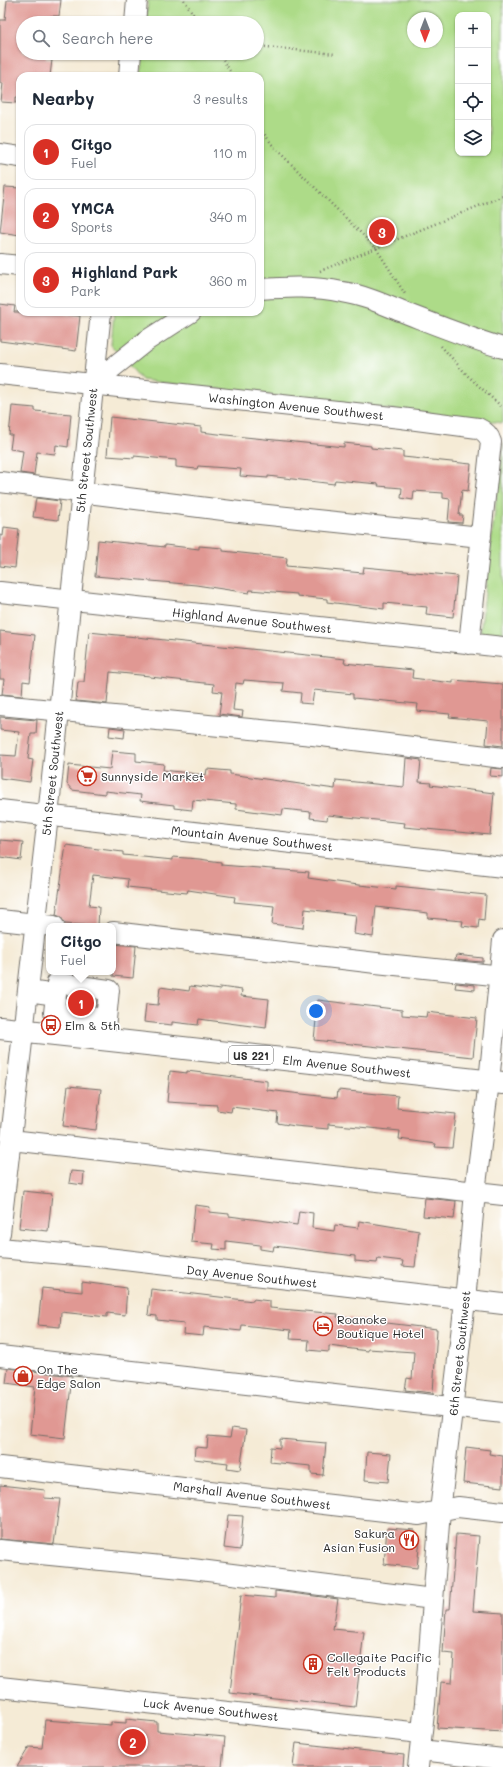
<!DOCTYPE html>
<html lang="en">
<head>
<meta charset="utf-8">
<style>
	:root { --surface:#fff; --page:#f6f6f7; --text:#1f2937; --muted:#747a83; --line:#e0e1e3; --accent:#d93025 }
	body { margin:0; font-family:Mali,sans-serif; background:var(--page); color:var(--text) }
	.controls { position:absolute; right:12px; top:12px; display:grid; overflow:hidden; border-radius:8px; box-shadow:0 1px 3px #0004 }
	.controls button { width:36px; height:36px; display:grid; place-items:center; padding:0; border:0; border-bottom:1px solid var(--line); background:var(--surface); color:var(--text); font:20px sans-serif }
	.compass { position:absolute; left:407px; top:12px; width:36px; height:36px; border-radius:50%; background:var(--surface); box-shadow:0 1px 3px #0004; rotate:180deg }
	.you { position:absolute; left:316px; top:1011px; width:14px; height:14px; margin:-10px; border:3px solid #fff; border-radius:50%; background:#1a73e8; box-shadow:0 0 0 6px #1a73e833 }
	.badge { display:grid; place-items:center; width:26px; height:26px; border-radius:50%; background:var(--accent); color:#fff; font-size:13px; font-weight:700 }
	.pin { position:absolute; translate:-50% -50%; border:2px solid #fff; box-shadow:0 1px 4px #0006 }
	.popup { position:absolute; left:46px; top:923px; width:70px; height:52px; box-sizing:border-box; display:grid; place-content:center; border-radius:8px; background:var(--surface); filter:drop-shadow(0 1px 3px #0005); font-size:13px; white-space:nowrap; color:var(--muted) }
	.popup b { font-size:15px; color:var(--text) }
	.popup::after { content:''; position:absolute; left:50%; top:100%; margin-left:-8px; border:8px solid transparent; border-top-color:var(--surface) }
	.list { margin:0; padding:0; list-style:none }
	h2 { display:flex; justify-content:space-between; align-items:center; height:52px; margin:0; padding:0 16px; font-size:17px }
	h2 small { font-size:13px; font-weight:400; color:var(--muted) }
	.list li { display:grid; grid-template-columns:26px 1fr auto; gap:12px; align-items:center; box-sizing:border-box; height:56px; margin:0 8px 8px; padding:0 8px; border:1px solid var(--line); border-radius:12px }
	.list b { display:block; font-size:15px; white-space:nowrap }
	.list p { margin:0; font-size:13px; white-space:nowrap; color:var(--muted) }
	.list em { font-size:13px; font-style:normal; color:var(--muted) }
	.icon { flex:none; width:22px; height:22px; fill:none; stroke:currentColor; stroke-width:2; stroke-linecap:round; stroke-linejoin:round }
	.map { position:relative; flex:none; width:503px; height:1767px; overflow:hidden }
	.search { position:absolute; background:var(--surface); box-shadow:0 1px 3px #0004; left:16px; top:16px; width:248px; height:44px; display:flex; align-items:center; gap:10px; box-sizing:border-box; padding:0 14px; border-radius:22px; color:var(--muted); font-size:15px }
	.panel { position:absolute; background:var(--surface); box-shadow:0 1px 3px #0004; left:16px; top:72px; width:248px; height:244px; border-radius:12px }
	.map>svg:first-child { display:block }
	.green { fill:#addb88; stroke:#6c835a; fill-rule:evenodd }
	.building { fill:#e09893 }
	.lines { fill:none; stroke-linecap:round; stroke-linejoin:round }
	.minor-casing { stroke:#726e67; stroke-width:22 }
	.major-casing { stroke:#726e67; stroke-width:24 }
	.path { stroke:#726e67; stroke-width:2.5; stroke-dasharray:1 3; stroke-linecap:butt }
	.minor { stroke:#fff; stroke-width:20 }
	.major { stroke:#fff; stroke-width:22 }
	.labels { text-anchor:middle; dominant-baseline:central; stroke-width:3; stroke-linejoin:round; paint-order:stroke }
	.shield { fill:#fff; stroke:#6b6b6b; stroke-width:1 }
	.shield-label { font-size:11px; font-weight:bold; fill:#2b2b2b }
	.street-label { font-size:12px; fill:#2b2b2b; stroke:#fff }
	.poi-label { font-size:12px; fill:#2b2b2b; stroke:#fff; text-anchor:start }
</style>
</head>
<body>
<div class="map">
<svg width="503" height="1767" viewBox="0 0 503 1767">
	<rect width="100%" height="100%" fill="#fff"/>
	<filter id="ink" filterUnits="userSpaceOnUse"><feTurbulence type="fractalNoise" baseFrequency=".025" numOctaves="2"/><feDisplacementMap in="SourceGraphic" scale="8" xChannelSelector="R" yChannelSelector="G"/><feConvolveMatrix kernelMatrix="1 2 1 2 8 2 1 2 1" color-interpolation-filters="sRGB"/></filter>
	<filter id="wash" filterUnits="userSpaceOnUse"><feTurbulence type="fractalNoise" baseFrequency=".012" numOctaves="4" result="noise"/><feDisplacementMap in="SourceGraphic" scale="16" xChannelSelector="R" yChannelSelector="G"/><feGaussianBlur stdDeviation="0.9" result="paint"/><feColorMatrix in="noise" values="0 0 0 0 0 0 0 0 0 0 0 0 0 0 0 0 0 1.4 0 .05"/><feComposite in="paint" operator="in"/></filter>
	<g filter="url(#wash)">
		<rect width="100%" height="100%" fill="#f5ebd6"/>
		<path class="green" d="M148,0H503V423L142,380L111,345L114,312H260V76H140L143,53H257V23H146ZM458,15H488V153H458ZM413,18H437V42H413Z
			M503,443V638L480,635Z"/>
		<g id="blocks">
			<path class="building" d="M7,0H61L59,16H50L49,23H23V53H46V59L52,60L50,76H20V97H16V103L1,102L3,83H0V20H5Z
				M5,187L20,188V235L0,232Z
				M0,304L15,306L14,312H48L80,316L76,351L0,341Z
				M12,406L35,408V411L71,414L68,447L56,445L55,454L37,452L34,475L20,473L23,451L10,449L12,435H9Z
				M110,417L201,427V432L235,436L344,447V443L371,446V448L403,451V457L471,464L468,491L462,490L459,515H463L462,523L448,522L450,499L443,498V493L414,491L413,500L401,498L402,488L378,486L379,484L335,480L334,484L268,476V478L240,476L241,469L198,466L197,469L176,467V460L134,456V458L107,456Z
				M36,498L60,501L58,520L33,517Z
				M4,527L19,529L15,568L0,566V535L3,536Z
				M98,540L165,547V545L199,549V546L223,548V551L287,558L286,566L363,573L364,567L457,576L453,617L426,614L427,607L384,603V609L360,606L327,602V599L297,596V594L250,590L249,593L196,585L95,576Z
				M0,631L35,635L30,682L23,681L22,696L2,694L4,679H0Z
				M89,632L345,659L344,663L413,670L412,678L453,683V680L503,684V746L486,744L488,721L449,717L450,714L417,711L418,704L353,698V694L314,690L312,704L300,703L301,693L283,691L284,683L244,680L243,684L236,683L233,710L243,711L242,717L219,714L222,692L213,691L214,684L150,677V676L110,672L107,704L76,701L78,682H84Z
				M0,717L37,720L36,734H31L28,759L33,760L30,782L0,778V755L16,756L19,732L0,730Z
				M110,727L125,729L124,738L109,736Z
				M112,751L136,753V761L164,764L163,770L206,775L207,769L230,771V774L335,789L336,780L404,787L406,758L421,760L419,782L431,783L430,785L494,793L490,835L404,827L405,823L328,815L327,820L310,818L311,812L283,809L282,815L236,809V804L193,800L192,810L174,808V805L140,801L141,795L105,791V794L72,790L67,784L69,765L110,769Z
				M491,768L503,769V777L490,776Z
				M0,840L23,842L21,860L0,857Z
				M66,845L123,852V855L173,860V857L199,859L221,862V865L309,872L308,878L350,884L396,889V886L486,895L484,920L479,919L478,928L462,926L463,921L428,918V913L376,907L373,937L354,934L356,915L305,909L303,928L272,924L274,906L234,902L235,897L188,890L187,893L127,887L128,879L93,875L89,906L99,907L98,926L65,924L61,917L56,915Z
				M113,944L136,946L133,978L113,976Z
				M456,955L483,958V962L455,960Z
				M456,983L475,985V990L455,988Z
				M190,986L220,990V987L242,990L241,996L269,999L266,1028L199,1019L198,1025L172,1022V1025L144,1022L146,1004L158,1005L160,987L189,991Z
				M67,996L96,1000V1006L67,1003Z
				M318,1000L402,1010V1015L426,1017L427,1012L477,1018L473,1057L314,1040Z
				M170,1071L187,1073V1071L267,1081V1090L337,1098L338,1090L398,1096L397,1108L456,1114L452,1148L435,1147L436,1144L399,1139L400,1131L328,1124V1129L295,1126L277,1123L278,1113L232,1107L231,1112L217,1110V1105L167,1102Z
				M68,1086L101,1089L96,1130L63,1126Z
				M71,1171L84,1172L83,1185L69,1183Z
				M23,1191L52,1194L48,1231L19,1228Z
				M425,1198L456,1201L454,1219L423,1216Z
				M195,1205L210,1207L209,1212L229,1214V1216L297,1225L299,1211L313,1213L312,1228L334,1231L335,1225L358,1228L359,1221L419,1231L415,1267L402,1266L403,1261L378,1258L377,1263L355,1261V1256L274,1246L273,1251L260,1249V1245L226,1241V1250L213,1249L214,1244L191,1242Z
				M82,1282L127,1288L125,1315L107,1313V1317L61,1312L60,1327L38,1325L42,1288L82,1292Z
				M151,1289L253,1301V1299L270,1301V1308L338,1314L337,1317L437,1329L433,1393L405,1390L407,1378L412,1379L414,1352L368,1349V1351L329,1346V1352L308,1350L309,1340L290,1339L291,1330L242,1325L241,1331L204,1327L203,1336L183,1334L184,1323L157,1320V1316L148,1315Z
				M8,1368L72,1376L65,1438L30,1434L35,1387L6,1383Z
				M232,1428L246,1430L240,1470L227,1468L228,1463L194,1459L195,1447L207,1448L208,1436L230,1438Z
				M280,1439L326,1443L323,1475L311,1474V1466L270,1462L271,1447L280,1448Z
				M466,1447L490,1450L489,1454L503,1456V1487L463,1483Z
				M367,1452L391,1454L388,1482L365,1480Z
				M0,1485L45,1490L44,1498L60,1499L54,1544L0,1539Z
				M228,1515L243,1516L240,1550L224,1548Z
				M387,1528L414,1530L420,1538L417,1568L384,1564Z
				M456,1534L479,1536L473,1611L503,1613V1732L437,1728L441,1682L452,1683L454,1654L443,1653L446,1609H450Z
				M275,1591L338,1599L333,1629L364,1632L355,1707L230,1693L241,1595L275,1598Z
				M126,1719L157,1722V1731L225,1737L222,1767H17L29,1747L42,1748L45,1720L111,1725V1722L126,1723Z
				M296,1743L404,1755L403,1767H293Z"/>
		</g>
	</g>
	<g filter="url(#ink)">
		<use href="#blocks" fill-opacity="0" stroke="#726e67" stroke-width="1"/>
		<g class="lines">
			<g class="minor-casing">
				<path id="minor" d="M135,23L137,0
					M129,76L131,53
					M0,154L20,157
					M0,264L20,266
					M260,289C288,287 315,286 342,292C362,295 381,303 400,311C434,324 468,338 503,348
					M0,374L401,418L478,428C485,431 489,435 491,442L469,644
					M92,384L146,341L191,312
					M0,482L239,512L481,537
					M0,592L503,647
					M0,705L313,735L503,758
					M0,810L503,867
					M0,920L54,926
					M113,932L376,963L503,976
					M28,991L56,995L57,983L109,990L104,1039
					M56,995L54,1013L106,1019
					M11,1140L503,1195
					M0,1233L48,816L101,312
					M0,1248L107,1258L503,1304
					M0,1356L503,1413
					M0,1467L419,1515L458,1507L503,1512
					M0,1550L192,1569L433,1599
					M0,1687L421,1733
					M420,1750L503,1759
					M418,1767L425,1704L440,1511L465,1301L475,1192L489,1082L503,940"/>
			</g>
			<g class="major-casing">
				<path id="major" d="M0,1028L503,1083"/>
			</g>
			<path class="path" d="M184,0L199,23
				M257,46L335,54
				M219,53L233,76
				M260,128L274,147L376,248L405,294
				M320,271L503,196
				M441,346L468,376L503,408"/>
			<use href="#minor" class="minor"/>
			<use href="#major" class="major"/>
		</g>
	</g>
	<defs>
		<g id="supermarket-ring" transform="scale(1)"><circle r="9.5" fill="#fff" stroke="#c8321e" stroke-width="1.5"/><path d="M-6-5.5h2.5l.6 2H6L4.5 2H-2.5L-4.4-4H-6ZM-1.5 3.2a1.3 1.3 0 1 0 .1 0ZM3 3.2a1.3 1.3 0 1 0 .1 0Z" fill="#c8321e"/></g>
		<g id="bus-ring" transform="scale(1)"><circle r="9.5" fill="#fff" stroke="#c8321e" stroke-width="1.5"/><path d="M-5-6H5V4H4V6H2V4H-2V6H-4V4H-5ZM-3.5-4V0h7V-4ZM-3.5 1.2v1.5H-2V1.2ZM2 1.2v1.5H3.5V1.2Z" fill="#c8321e"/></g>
		<g id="hotel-ring" transform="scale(1)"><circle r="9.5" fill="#fff" stroke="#c8321e" stroke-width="1.5"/><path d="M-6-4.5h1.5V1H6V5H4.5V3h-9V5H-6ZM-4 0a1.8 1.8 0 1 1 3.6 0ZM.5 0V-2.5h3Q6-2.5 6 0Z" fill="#c8321e"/></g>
		<g id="shop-ring" transform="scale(1)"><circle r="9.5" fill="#fff" stroke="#c8321e" stroke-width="1.5"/><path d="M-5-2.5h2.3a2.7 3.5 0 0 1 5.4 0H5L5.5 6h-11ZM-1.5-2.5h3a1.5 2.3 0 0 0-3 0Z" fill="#c8321e"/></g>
		<g id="restaurant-ring" transform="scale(1)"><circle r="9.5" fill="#fff" stroke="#c8321e" stroke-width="1.5"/><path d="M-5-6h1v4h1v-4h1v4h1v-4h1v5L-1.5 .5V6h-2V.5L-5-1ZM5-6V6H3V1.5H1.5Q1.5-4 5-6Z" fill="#c8321e"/></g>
		<g id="building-ring" transform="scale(1)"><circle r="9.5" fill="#fff" stroke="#c8321e" stroke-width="1.5"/><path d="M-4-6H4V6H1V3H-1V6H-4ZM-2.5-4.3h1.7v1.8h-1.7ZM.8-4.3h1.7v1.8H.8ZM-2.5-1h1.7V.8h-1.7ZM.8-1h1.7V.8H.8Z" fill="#c8321e"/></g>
	</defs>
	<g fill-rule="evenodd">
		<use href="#supermarket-ring" x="87" y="776"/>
		<use href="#bus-ring" x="51" y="1025"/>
		<use href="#hotel-ring" x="323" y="1326"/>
		<use href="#shop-ring" x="23" y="1376"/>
		<use href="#restaurant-ring" x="409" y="1540"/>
		<use href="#building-ring" x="313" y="1664"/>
	</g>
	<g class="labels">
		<rect class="shield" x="229" y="1046" width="44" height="18" rx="3"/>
		<g class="shield-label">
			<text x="251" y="1055">US 221</text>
		</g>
		<g class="street-label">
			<text transform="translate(296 406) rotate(6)">Washington Avenue Southwest</text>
			<text transform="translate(86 450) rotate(-84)">5th Street Southwest</text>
			<text transform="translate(252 620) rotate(6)">Highland Avenue Southwest</text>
			<text transform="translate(52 773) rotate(-84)">5th Street Southwest</text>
			<text transform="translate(252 838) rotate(6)">Mountain Avenue Southwest</text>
			<text transform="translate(347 1066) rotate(6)">Elm Avenue Southwest</text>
			<text transform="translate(252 1276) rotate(6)">Day Avenue Southwest</text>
			<text transform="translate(459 1353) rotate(-84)">6th Street Southwest</text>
			<text transform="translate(252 1495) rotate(7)">Marshall Avenue Southwest</text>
			<text transform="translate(211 1709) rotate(6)">Luck Avenue Southwest</text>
		</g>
		<g class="poi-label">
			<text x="101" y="776">Sunnyside Market</text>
			<text x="65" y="1025">Elm &amp; 5th</text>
			<text x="337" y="1319">Roanoke<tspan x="337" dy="14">Boutique Hotel</tspan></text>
			<text x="37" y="1369">On The<tspan x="37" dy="14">Edge Salon</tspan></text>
			<text x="395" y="1533" text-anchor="end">Sakura<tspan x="395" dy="14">Asian Fusion</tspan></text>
			<text x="327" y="1657">Collegaite Pacific<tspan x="327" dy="14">Felt Products</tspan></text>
		</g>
	</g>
</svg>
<div class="controls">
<button>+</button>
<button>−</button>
<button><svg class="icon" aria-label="locate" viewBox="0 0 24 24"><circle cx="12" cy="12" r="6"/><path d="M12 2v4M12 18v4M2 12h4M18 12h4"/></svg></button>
<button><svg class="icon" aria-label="layers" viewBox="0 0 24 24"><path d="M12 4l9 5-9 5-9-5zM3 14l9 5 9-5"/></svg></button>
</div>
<svg class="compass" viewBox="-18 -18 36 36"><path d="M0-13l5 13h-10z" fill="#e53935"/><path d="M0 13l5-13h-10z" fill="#747a83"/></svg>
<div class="you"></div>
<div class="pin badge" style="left:81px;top:1003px">1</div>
<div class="popup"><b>Citgo</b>Fuel</div>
<div class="pin badge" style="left:133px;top:1742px">2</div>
<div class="pin badge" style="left:382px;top:232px">3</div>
<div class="search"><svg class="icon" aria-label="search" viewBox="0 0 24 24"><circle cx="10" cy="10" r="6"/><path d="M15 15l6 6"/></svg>Search here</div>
<section class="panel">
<h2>Nearby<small>3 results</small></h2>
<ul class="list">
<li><span class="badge">1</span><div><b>Citgo</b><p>Fuel</p></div><em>110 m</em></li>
<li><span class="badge">2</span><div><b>YMCA</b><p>Sports</p></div><em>340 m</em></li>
<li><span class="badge">3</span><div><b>Highland Park</b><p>Park</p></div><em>360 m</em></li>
</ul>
</section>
</div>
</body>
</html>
